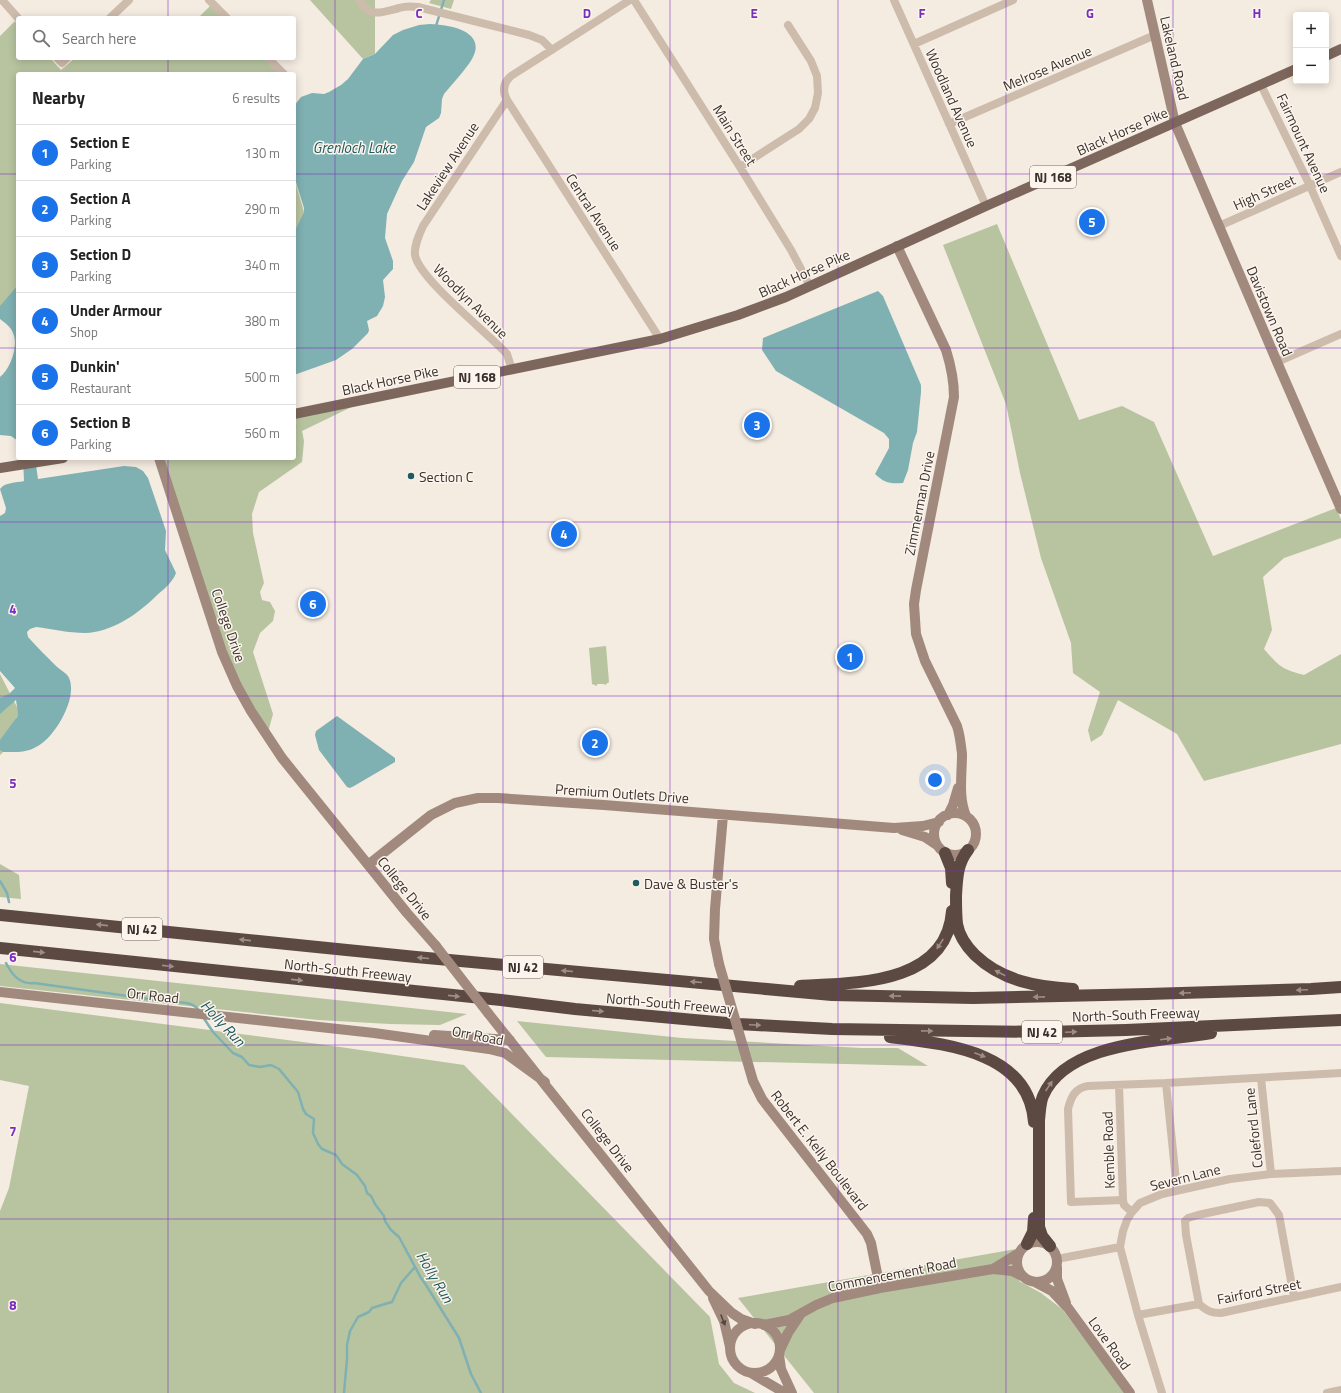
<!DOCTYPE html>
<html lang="en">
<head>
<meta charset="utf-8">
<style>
	:root { --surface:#fff; --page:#f6f6f6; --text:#222; --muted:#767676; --line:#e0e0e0; --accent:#1a73e8 }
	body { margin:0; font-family:"Titillium Web",sans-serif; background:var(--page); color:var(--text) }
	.controls { position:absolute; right:12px; top:12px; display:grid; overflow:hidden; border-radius:4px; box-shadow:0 2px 10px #0003 }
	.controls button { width:36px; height:36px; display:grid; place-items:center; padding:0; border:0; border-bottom:1px solid var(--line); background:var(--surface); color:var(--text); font:20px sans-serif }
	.you { position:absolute; left:935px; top:780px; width:14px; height:14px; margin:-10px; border:3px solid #fff; border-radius:50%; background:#1a73e8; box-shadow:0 0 0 6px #1a73e833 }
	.badge { display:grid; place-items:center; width:26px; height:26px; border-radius:50%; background:var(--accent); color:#fff; font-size:13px; font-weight:700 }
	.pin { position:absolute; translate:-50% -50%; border:2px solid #fff; box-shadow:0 1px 4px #0006 }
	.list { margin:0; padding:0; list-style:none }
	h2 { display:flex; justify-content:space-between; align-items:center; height:52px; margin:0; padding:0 16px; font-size:17px }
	h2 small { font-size:13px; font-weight:400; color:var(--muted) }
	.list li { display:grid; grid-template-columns:26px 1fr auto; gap:12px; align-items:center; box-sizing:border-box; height:56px; padding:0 16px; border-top:1px solid var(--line) }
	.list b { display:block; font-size:15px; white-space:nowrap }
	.list p { margin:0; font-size:13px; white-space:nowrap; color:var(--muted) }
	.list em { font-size:13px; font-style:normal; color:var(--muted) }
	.icon { flex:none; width:22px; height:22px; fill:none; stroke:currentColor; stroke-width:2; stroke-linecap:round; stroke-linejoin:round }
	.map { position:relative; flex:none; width:1341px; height:1393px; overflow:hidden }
	.search { position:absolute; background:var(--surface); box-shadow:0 2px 10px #0003; left:16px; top:16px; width:280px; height:44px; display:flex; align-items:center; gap:10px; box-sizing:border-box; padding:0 14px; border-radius:4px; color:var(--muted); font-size:15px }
	.panel { position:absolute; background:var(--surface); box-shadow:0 2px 10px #0003; left:16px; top:72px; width:280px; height:388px; border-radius:4px }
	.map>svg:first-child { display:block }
	.green { fill:#b8c4a0 }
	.water { fill:#7fb0b2 }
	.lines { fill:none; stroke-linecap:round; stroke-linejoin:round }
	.stream { stroke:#7fb0b2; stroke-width:2.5 }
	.street { stroke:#cdbbac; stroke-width:8 }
	.secondary { stroke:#a18a7d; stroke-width:10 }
	.primary { stroke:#7d675c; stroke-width:10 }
	.highway { stroke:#5c4a42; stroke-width:12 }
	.secondary-bridge { stroke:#a18a7d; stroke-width:10 }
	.oneway { fill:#9c8e87 }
	.oneway2 { fill:#544640 }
	.grid { fill:none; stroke:#7b2cbf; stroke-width:1; stroke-opacity:0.55 }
	.poi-dot { fill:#1f5a5e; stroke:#fbf5ee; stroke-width:1.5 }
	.labels { text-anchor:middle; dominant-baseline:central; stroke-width:3; stroke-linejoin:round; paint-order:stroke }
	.shield { fill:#fbf5ee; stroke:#756b66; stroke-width:1 }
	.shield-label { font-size:13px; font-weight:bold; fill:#3b302b }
	.street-label { font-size:14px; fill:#3b302b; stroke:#fbf5ee }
	.poi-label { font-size:14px; fill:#3b302b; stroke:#fbf5ee; text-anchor:start }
	.water-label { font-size:15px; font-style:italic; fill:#1f5a5e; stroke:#fbf5ee }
	.grid-label { font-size:13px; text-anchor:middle; font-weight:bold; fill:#7b2cbf; stroke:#fbf5ee; stroke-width:3; stroke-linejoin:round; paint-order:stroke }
</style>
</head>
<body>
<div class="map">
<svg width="1341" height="1393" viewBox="0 0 1341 1393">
	<rect width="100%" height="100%" fill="#f4ebe1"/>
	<path class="green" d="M310,0H375V54L363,59Z
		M431,0H454L451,9L429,3Z
		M211,5L224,18H198Z
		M15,21L18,25V58H50L61,70L75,58H154L156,60L158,58H263L279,74H18V295L0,319V36Z
		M294,177L304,212L294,241Z
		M997,224L1079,420L1122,406L1154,422L1213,556L1336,508L1341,519V538L1284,558L1263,577L1272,630L1264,649C1279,666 1281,669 1304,675L1341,654V744L1204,781L1177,734L1118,700L1102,735L1091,742L1088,730L1100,692L1073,673L1071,643L1041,558L1020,473L1006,404L943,245Z
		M368,399L302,431L304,441L302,462L259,492L252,514L253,533L264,583L260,592L262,600L270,602L275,611L273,621L260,633L253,652L273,714L267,736L237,686L159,458H294V414Z
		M606,646L609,682L605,685L604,684H597V686L592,684L589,648Z
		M0,674L19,711L3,752L0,755Z
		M0,864L19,875L21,899L0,897Z
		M0,964L467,1014L440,1025L390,1024L318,1020L0,986Z
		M0,1003L326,1045L464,1065L710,1317L719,1364L734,1383L755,1393H0V1211L9,1188L29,1086L0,1080Z
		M517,1021L682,1038L861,1048H898L928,1066L546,1057Z
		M1016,1249L1019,1281L1041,1293L1062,1309L1126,1393H814L738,1298Z"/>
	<path class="water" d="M430,24C454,25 492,33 468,65C461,75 452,84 444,94L442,99L441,113L439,118L426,127L414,162L402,181L387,214L385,238L393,261V269L383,280L385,297L383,306L377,316L367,321L369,330L368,333L352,349L336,360L294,375V233L304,212V208L294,176V106L301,97L312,93L324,94L329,92L341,85L348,79L363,59L375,54L393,35L403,30L419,25Z
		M18,285V441L11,436L0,435V377C10,369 19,346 13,333C11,327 5,323 0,319V306Z
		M878,291L883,296L921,385V392L917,432L913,443L908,470L903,483C889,484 885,483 875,474L889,448V439L884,433L776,371L762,350L763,338Z
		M23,458H35L38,479L124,466L136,467L143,471L148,478L166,531L165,550L176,573C172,584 161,591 153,599C135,616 111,632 85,633C69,633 52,629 36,627L30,629L27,632L28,637C37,647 47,657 56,666C59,669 65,672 68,676C80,696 54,739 36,747C26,753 14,752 3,752L0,750V740L17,717L18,713L16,700L0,714V698L9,694L15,688L0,671V516L5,513L6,508L0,489C5,482 16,483 24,481Z
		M337,716L395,758V762L354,786L350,788L347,787L319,750L315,735L316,731Z"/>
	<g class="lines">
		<path class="stream" d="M436,26L444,0
			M0,881L7,893L9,902
			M6,963C12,975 20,985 34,983L171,1002C181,1003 193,1001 199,1011
			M203,1017L213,1032L233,1053L242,1057L249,1065L260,1067L271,1065L279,1069L298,1092L303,1109L306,1114L314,1119L313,1133L318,1144L322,1149L336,1155L342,1164L357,1175L365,1186L367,1193L371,1196L375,1204L384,1216L385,1221L391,1230L399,1237L421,1278L426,1285L459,1338L471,1374L481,1393
			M344,1393L347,1359V1345L350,1331L358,1317L369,1312L372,1308L385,1304L392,1302L401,1283L415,1267"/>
		<path class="street" d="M2,0L18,18
			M209,0L227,18
			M359,0C369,19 383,12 399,8C405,6 411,6 418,7L529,35L542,40L552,50
			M630,0L511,76C503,83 502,91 507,100L660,339
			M634,0L740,167L791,250L810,286
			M894,0L986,206
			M110,18L129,0
			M914,44L1013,0
			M57,58L62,63L67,58
			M268,58L284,74
			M1261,85L1310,186L1341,256
			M507,100L423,226C419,235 414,245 415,255C419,279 488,333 507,354L512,370
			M949,124L1155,35
			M740,167L799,129L809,119L815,108L818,93L817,76L811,61L788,25
			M1219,226L1341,172
			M1277,362L1341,334
			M1261,1078L1271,1174
			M1166,1083L1177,1190
			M1119,1085L1123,1200L1124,1205L1132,1212
			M1123,1200L1071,1202L1068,1109C1071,1097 1075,1088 1088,1086L1166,1083L1341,1073
			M1057,1259L1120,1247
			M1199,1304L1186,1235L1185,1221L1188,1218L1198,1215L1259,1202L1270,1203L1279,1215L1294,1297
			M1138,1315L1199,1304C1207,1311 1211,1313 1221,1313L1341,1287
			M1162,1393L1138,1315L1120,1247L1123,1231L1127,1220L1132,1212L1140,1203L1162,1194L1230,1179L1271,1174L1341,1171
			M1327,1393L1341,1390"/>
		<path class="secondary" d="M1147,0L1175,123L1277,362L1341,509
			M897,246L946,350C951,366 954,380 954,397L916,590L914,604L916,634L925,661L957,726C960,735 961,745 962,754C962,775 958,797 966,816
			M159,458L222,652L237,686L251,711L282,758L407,913L436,946
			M934 834a21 21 0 1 1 42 0a21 21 0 1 1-42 0Z
			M948,815L953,805L958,788
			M902,830L925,837L937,845
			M368,865L431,815L455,803L478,798H498L604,805L894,828L923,826L939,822
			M719,964L714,939L715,909L723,815
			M0,992L374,1033L489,1049L505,1053L545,1082
			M488,1013L709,1291L732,1313L741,1319L755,1324
			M434,1035L510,1040
			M744,1050L753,1081L762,1099L867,1234L871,1243L880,1288
			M1017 1262a20 20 0 1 1 40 0a20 20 0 1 1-40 0Z
			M1057,1267V1279L1066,1303
			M993,1269L1019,1253
			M1035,1282L1052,1291L1068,1308L1130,1393
			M713,1298L724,1321L730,1347
			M730 1348a25 25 0 1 1 50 0a25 25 0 1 1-50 0Z
			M764,1325L789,1320L816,1305L833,1298L880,1288L993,1269L1012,1271L1022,1276
			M780,1350L788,1333L800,1315
			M779,1355L781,1369L792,1393
			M751,1373L785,1393"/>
		<path class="primary" d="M1326,56L1341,49
			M294,414L660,339L738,315L786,297L986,206L1296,69
			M0,468L63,458"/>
		<path class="highway" d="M968,850C957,864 957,879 956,896C956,905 956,915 957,924C959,935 967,947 975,955C1002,981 1037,987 1073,989
			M945,853L951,868L952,883
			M0,915L416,957L832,995L973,998L1148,994L1311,989L1341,987
			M0,948L501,1000L575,1009L738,1024L832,1029L1044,1032L1126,1030L1341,1020
			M800,986C854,983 947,985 952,911
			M890,1037C945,1044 1029,1051 1034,1122
			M1027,1244L1033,1232L1034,1218
			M1050,1246L1042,1236L1039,1227V1120C1040,1112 1040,1103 1043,1096C1067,1041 1161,1042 1211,1033"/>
		<path class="secondary-bridge" d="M436,946L488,1013
			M719,964L744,1050"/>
	</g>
	<defs><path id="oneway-solid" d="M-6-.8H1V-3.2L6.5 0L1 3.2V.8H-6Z"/></defs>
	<g class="oneway">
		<use href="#oneway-solid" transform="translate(102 925) rotate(-174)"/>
		<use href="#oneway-solid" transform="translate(245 940) rotate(-174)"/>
		<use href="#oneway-solid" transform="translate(940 944) rotate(123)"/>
		<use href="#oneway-solid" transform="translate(39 952) rotate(6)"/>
		<use href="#oneway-solid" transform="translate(423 958) rotate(-175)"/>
		<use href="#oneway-solid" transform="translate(168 966) rotate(6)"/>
		<use href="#oneway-solid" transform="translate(567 971) rotate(-175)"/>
		<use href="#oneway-solid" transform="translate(1000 973) rotate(-152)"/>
		<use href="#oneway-solid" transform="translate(297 980) rotate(6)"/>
		<use href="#oneway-solid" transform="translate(696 982) rotate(-175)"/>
		<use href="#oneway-solid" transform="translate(1302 990) rotate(178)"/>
		<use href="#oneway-solid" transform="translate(1185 993) rotate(178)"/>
		<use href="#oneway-solid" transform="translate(454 996) rotate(6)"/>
		<use href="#oneway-solid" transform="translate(895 996) rotate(-179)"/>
		<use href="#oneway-solid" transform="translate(1039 997) rotate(179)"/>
		<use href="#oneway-solid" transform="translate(598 1011) rotate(5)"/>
		<use href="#oneway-solid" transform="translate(755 1025) rotate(3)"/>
		<use href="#oneway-solid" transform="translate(927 1031) rotate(1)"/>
		<use href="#oneway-solid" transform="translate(1071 1032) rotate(-2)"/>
		<use href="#oneway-solid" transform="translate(1166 1039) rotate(-7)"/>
		<use href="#oneway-solid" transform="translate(980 1055) rotate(21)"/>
		<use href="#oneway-solid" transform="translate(1049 1086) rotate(-56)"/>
	</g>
	<use class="oneway2" href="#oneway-solid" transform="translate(723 1320) rotate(68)"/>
	<path class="grid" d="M168,0V18M335,0V1393M503,0V1393M670,0V1393M838,0V1393M1006,0V1393M1173,0V1393M168,58V74M0,174H18M294,174H1341M0,348H18M294,348H1341M168,458V1393M0,522H1341M0,696H1341M0,871H1341M0,1045H1341M0,1219H1341"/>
	<g class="poi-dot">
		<circle cx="411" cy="476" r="4"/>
		<circle cx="636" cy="883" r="4"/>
	</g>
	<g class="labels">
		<g class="shield">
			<rect x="1030" y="166" width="46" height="22" rx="3"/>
			<rect x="454" y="366" width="46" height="22" rx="3"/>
			<rect x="122" y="918" width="40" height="22" rx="3"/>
			<rect x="503" y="956" width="40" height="22" rx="3"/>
			<rect x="1022" y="1021" width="40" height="22" rx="3"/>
		</g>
		<g class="shield-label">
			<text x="1053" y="177">NJ 168</text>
			<text x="477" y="377">NJ 168</text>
			<text x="142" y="929">NJ 42</text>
			<text x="523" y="967">NJ 42</text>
			<text x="1042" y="1032">NJ 42</text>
		</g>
		<g class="street-label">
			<text transform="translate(1175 58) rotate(77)">Lakeland Road</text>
			<text transform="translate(1047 68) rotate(-23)">Melrose Avenue</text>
			<text transform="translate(952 98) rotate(66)">Woodland Avenue</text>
			<text transform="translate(1122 131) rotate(-24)">Black Horse Pike</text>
			<text transform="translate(735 135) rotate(58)">Main Street</text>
			<text transform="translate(1304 143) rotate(65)">Fairmount Avenue</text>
			<text transform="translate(447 166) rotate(-57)">Lakeview Avenue</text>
			<text transform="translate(1264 192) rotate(-24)">High Street</text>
			<text transform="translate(594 212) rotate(57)">Central Avenue</text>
			<text transform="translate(804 273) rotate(-24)">Black Horse Pike</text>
			<text transform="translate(471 301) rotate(45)">Woodlyn Avenue</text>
			<text transform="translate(1270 311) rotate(67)">Davistown Road</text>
			<text transform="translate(390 380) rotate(-12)">Black Horse Pike</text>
			<text transform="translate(919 503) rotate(-79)">Zimmerman Drive</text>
			<text transform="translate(229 625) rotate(71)">College Drive</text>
			<text transform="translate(622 793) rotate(4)">Premium Outlets Drive</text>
			<text transform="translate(405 888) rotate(51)">College Drive</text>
			<text transform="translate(348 970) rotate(6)">North-South Freeway</text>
			<text transform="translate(153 995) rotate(6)">Orr Road</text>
			<text transform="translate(670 1003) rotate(5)">North-South Freeway</text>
			<text transform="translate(1136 1014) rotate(-2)">North-South Freeway</text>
			<text transform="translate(478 1035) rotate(11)">Orr Road</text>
			<text transform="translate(1253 1128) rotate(-96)">Coleford Lane</text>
			<text transform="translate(608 1140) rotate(52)">College Drive</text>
			<text transform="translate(820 1150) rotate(52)">Robert E. Kelly Boulevard</text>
			<text transform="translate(1108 1150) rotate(-92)">Kemble Road</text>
			<text transform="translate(1185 1177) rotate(-14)">Severn Lane</text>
			<text transform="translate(892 1274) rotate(-11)">Commencement Road</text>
			<text transform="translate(1259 1291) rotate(-11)">Fairford Street</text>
			<text transform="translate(1110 1343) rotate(54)">Love Road</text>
		</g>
		<g class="poi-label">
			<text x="419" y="476">Section C</text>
			<text x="644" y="883">Dave &amp; Buster's</text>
		</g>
		<g class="water-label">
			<text x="354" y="147">Grenloch Lake</text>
			<text transform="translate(223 1023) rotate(47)">Holly Run</text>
			<text transform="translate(435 1277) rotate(59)">Holly Run</text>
		</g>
	</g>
	<g class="grid-label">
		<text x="419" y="18">C</text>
		<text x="587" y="18">D</text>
		<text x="754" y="18">E</text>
		<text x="922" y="18">F</text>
		<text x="1090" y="18">G</text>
		<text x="1257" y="18">H</text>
		<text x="13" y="614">4</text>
		<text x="13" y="788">5</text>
		<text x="13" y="962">6</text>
		<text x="13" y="1136">7</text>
		<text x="13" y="1310">8</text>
	</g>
</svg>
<div class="controls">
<button>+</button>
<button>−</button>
</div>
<div class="you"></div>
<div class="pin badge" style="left:850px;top:657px">1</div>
<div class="pin badge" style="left:595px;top:743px">2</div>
<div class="pin badge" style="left:757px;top:425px">3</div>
<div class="pin badge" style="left:564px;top:534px">4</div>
<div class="pin badge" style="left:1092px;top:222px">5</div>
<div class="pin badge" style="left:313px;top:604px">6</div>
<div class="search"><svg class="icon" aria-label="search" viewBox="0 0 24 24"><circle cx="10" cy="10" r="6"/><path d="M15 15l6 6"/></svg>Search here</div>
<section class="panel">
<h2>Nearby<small>6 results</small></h2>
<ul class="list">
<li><span class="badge">1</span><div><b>Section E</b><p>Parking</p></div><em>130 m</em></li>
<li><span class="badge">2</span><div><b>Section A</b><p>Parking</p></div><em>290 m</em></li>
<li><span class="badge">3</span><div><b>Section D</b><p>Parking</p></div><em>340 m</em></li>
<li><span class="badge">4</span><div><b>Under Armour</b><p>Shop</p></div><em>380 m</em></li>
<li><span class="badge">5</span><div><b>Dunkin'</b><p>Restaurant</p></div><em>500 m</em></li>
<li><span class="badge">6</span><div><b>Section B</b><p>Parking</p></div><em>560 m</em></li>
</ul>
</section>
</div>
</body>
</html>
